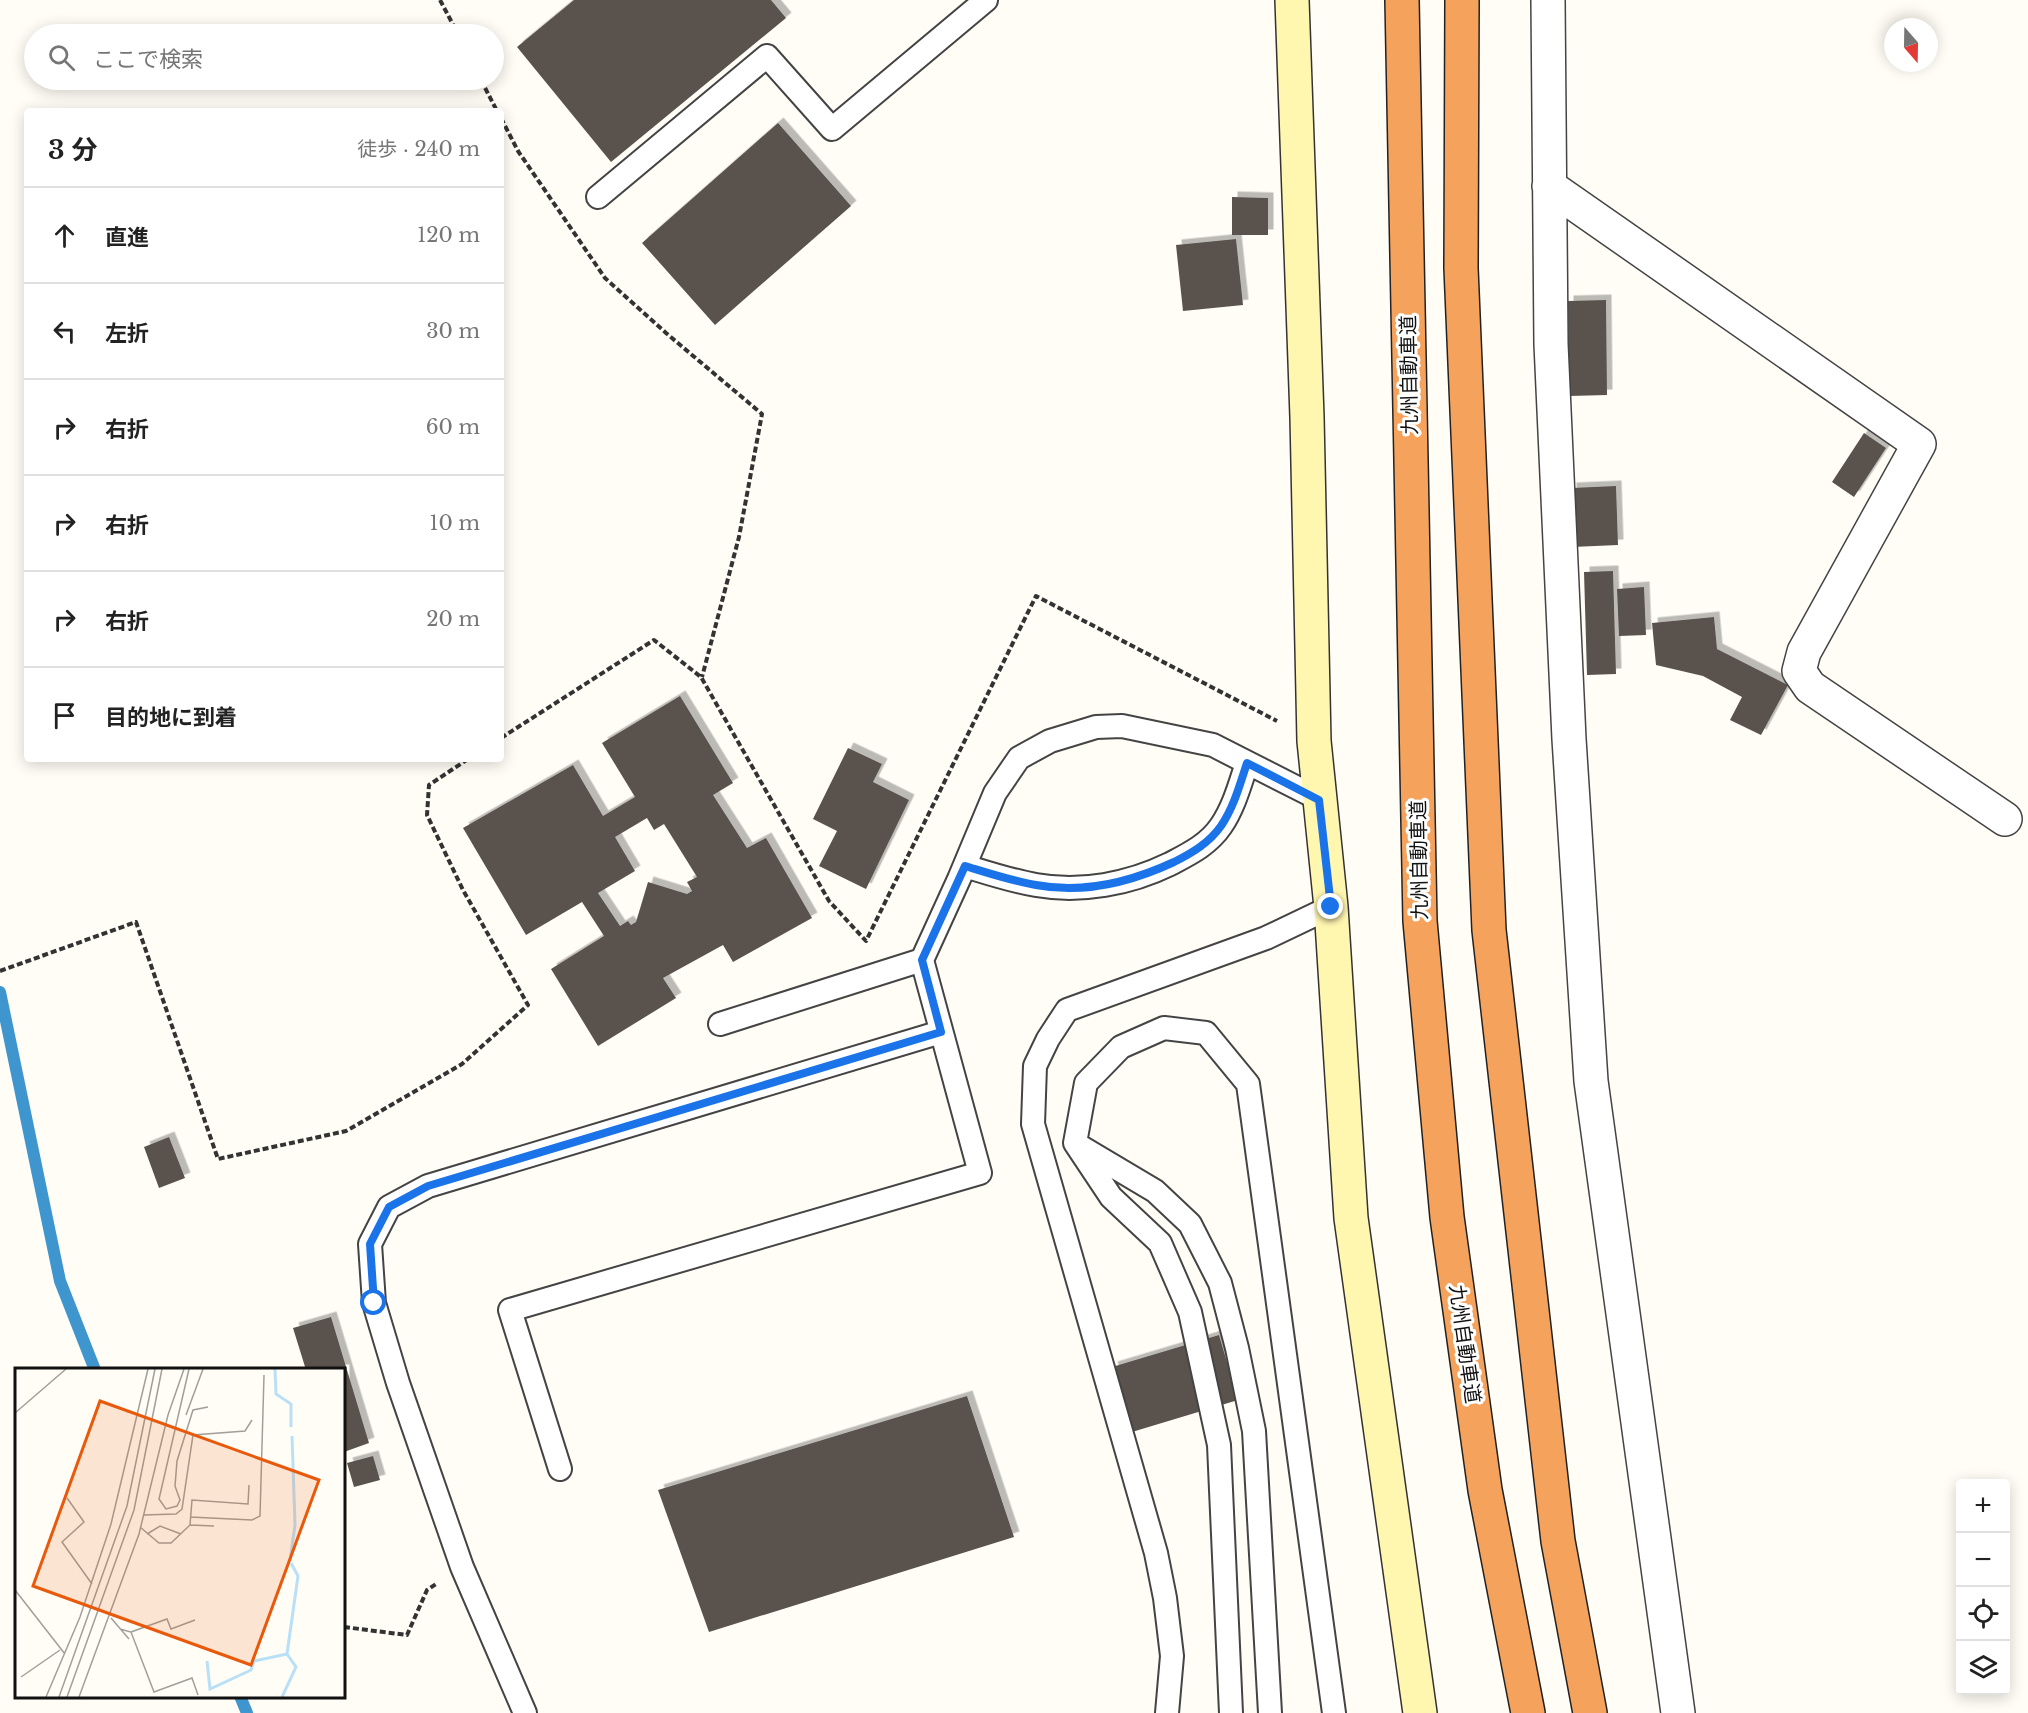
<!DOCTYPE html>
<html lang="ja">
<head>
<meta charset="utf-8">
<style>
	:root { --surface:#fff; --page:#f6f6f6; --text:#222; --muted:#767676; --line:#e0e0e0 }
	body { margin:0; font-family:"Libre Baskerville","Noto Sans JP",serif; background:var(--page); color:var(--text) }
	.controls { position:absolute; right:18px; bottom:18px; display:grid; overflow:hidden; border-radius:6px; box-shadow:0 3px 15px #0003 }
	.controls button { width:54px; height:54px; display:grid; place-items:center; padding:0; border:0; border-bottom:2px solid var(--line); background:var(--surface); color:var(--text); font:30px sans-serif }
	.compass { position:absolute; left:1884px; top:18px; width:54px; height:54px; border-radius:50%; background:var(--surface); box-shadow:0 3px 15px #0003; rotate:160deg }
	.stop { position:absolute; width:18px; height:18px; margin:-14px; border:4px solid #1a73e8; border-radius:50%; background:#fff }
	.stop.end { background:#1a73e8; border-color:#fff; box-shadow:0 2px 6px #0008 }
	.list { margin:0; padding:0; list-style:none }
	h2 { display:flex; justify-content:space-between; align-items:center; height:78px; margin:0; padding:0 24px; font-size:26px }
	h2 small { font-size:20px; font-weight:400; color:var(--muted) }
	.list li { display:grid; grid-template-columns:39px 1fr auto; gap:18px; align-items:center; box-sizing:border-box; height:96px; padding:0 24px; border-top:2px solid var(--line) }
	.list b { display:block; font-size:22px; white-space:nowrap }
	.list em { font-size:20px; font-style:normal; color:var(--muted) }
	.icon { flex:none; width:33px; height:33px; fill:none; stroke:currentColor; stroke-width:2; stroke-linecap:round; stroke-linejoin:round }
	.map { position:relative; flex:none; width:2028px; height:1713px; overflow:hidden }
	.search { position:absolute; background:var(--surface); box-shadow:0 3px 15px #0003; left:24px; top:24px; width:480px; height:66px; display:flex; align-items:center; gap:15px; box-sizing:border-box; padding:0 21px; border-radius:33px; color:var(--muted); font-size:22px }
	.panel { position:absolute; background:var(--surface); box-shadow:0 3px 15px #0003; left:24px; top:108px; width:480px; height:654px; border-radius:6px }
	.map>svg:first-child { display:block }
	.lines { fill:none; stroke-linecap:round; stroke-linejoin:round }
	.stream { stroke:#3f96cf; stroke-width:12 }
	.building { fill:#5a524d; fill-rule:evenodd; filter:url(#shadow) }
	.lane-casing { stroke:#444; stroke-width:26 }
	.street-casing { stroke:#444; stroke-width:36 }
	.secondary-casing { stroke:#333; stroke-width:36 }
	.highway-casing { stroke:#222; stroke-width:36 }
	.path { stroke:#333; stroke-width:4; stroke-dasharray:6 3; stroke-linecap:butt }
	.lane { stroke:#fff; stroke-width:22 }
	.street { stroke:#fff; stroke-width:33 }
	.secondary { stroke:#fff6b0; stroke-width:33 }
	.highway { stroke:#f5a25d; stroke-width:33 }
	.route { stroke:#1a73e8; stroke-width:8 }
	.labels { text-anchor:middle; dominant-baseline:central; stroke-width:6; stroke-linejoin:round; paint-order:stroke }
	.street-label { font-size:20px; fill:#111; stroke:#fff }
	.inset-river { fill:none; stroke:#b9e0f7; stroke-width:3 }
	.inset-road { fill:none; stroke:#a09f9a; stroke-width:1.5 }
	.view { fill:#e8590c; fill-opacity:0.15; stroke:#e8590c; stroke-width:3 }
	.inset-edge { fill:none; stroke:#111; stroke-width:3 }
</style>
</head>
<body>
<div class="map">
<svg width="2028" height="1713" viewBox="0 0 2028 1713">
	<defs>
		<filter id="shadow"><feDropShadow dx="5.5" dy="-5.5" stdDeviation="0" flood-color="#0004"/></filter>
	</defs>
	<rect width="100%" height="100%" fill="#fffdf5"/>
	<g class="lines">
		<path class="stream" d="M0,992L60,1281L95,1370
			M240,1696L247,1713"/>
	</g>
	<path class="building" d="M574,0H771L786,18L611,162L517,47Z
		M778,123L851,206L715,325L642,243Z
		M1232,197L1268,198V235H1232Z
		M1236,239L1243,305L1183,311L1176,245Z
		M1606,300L1607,395L1569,396L1568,301Z
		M1864,433L1886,448L1854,497L1832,482Z
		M1616,486L1618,545L1572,547L1571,488Z
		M1613,571L1616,674L1587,675L1584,572Z
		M1644,587L1646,635L1619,636L1617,589Z
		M1714,617L1717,649L1788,685L1761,735L1730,720L1742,697L1703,676L1656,665L1652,623Z
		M680,696L733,783L713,795L747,848L766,838L812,918L733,962L723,945L663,978L676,998L598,1046L551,969L604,936L582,902L526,935L463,828L573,765L603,816L635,797L602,743ZM647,818L654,830L664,824L697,877L687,882L692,891L687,894L648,882L636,922L631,925L628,921L620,926L598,893L635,871L615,837Z
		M848,748L882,764L873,782L909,800L866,889L819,866L837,831L813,819Z
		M169,1137L185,1178L159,1188L144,1147Z
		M331,1317L369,1443L344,1452V1370H306L293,1328Z
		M1219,1335L1238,1400L1132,1432L1112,1367Z
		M967,1396L1014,1537L709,1632L658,1490Z
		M373,1456L380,1480L354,1487L347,1463Z"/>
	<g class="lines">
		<g class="lane-casing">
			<path id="lane" d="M598,197L767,56L832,129L986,0
				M965,866C988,873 1012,881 1036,885C1081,893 1129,884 1170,864C1189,854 1208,845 1221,826C1234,807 1240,784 1247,763
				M720,1024L922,960
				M1081,1147L1155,1191L1190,1224L1220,1283L1237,1348L1254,1431L1270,1713
				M560,1469L510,1310L980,1173L922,960L959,879L995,793L1019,758L1050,741L1096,727L1122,726L1213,745L1319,799
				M525,1713L462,1567L398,1383L374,1303L370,1244L389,1207L428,1186L941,1032
				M1167,1713L1172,1656L1165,1598L1156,1553L1033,1124L1035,1066L1048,1039L1067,1010L1266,938L1331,907
				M1231,1713L1219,1445L1190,1312L1160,1243L1111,1197L1075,1143L1086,1083L1121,1047L1164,1028L1206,1033L1248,1084L1334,1713"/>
		</g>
		<g class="street-casing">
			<path id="street" d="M1548,0L1551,344L1569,739L1591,1081L1678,1713
				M1549,186L1919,444L1804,652L1799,671L1810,687L2005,819"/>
		</g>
		<g class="secondary-casing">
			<path id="secondary" d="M1292,0L1307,417L1314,741L1331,907L1351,1218L1420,1713"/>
		</g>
		<g class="highway-casing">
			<path id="highway" d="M1402,0L1420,921L1447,1217L1485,1490L1528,1713
				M1462,0L1461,268L1489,930L1558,1541L1590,1713"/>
		</g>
		<path class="path" d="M440,0L458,34
			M481,80L497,111
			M501,118L518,151L605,278L666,333L762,414L739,537L702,677
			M501,738L654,640L701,677L829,901L866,941L1036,596L1277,721
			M0,971L136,922L218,1159L346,1131L462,1064L528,1005L463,890L427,815L429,785L468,759
			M344,1627L407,1635L427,1590L436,1584"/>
		<use href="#lane" class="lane"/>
		<use href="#street" class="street"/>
		<use href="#secondary" class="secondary"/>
		<use href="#highway" class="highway"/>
	</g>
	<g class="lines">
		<path class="route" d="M374,1303L370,1244L389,1207L428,1186L941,1032L922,960L965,866C988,873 1012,881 1036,885C1083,894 1131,882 1174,862C1192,853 1209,843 1221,826C1234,807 1240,784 1247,763L1319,800L1331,907"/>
	</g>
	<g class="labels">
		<g class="street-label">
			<text transform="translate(1409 375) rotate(-91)">九州自動車道</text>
			<text transform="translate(1419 860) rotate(-91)">九州自動車道</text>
			<text transform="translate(1465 1344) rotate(82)">九州自動車道</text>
		</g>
	</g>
	<g transform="translate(15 1368)">
		<rect width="330" height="330" fill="#fffdf5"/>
		<path class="inset-river" d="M260,1L261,26L276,36V59M275,192L280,157L277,68M192,293L195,321L236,302L239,293L272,286M267,329L281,299L272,286L283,208L276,195"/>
		<path class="inset-road" d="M174,1L144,131L151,141L162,138L165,132L160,118L162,93L178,42L193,39M0,45L51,1M171,47L188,1M52,130L69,154L47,174L77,216M128,147L161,146L167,141L178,67L230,63L237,52M175,149L237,152L245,148L249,7M175,157L199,158M125,159L144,175H156L175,157L177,132L233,136L234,117M132,166L145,158L166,166M0,222L50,286M96,250L114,271M105,261L116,264L139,324L177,310L183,327M116,264L152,251L156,261L180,252M6,309L45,282M31,329L65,249L96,156L133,1M44,329L112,138L140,1M52,329L119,142L147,1M64,329L124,166L153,47L169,1"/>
		<path class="view" d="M85,33L304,112L236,297L18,218Z"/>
		<rect width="330" height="330" class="inset-edge"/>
	</g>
</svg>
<div class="controls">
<button>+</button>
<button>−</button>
<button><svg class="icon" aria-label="locate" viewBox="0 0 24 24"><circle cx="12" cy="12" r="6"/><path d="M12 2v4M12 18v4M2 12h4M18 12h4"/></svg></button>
<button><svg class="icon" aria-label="layers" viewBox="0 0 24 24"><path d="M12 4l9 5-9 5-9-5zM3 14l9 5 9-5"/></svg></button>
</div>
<svg class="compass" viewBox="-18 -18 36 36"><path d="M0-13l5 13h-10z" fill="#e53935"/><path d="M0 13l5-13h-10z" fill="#767676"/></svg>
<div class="stop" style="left:374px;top:1303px"></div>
<div class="stop end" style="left:1331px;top:907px"></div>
<div class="search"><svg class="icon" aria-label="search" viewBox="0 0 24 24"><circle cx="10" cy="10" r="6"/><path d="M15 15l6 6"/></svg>ここで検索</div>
<section class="panel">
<h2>3 分<small>徒歩 · 240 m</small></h2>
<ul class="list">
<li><svg class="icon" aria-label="ahead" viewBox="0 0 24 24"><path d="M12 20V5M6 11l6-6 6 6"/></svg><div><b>直進</b></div><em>120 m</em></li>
<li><svg class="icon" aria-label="left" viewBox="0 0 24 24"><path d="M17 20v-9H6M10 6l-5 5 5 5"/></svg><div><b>左折</b></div><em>30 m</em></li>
<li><svg class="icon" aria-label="right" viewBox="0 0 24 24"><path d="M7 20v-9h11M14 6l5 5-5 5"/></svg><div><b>右折</b></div><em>60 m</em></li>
<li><svg class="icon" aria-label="right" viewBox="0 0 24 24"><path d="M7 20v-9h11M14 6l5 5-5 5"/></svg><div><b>右折</b></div><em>10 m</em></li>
<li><svg class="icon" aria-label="right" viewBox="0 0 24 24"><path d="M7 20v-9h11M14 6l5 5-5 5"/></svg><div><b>右折</b></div><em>20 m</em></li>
<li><svg class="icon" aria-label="arrive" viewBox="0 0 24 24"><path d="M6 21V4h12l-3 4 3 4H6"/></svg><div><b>目的地に到着</b></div></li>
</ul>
</section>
</div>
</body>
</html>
